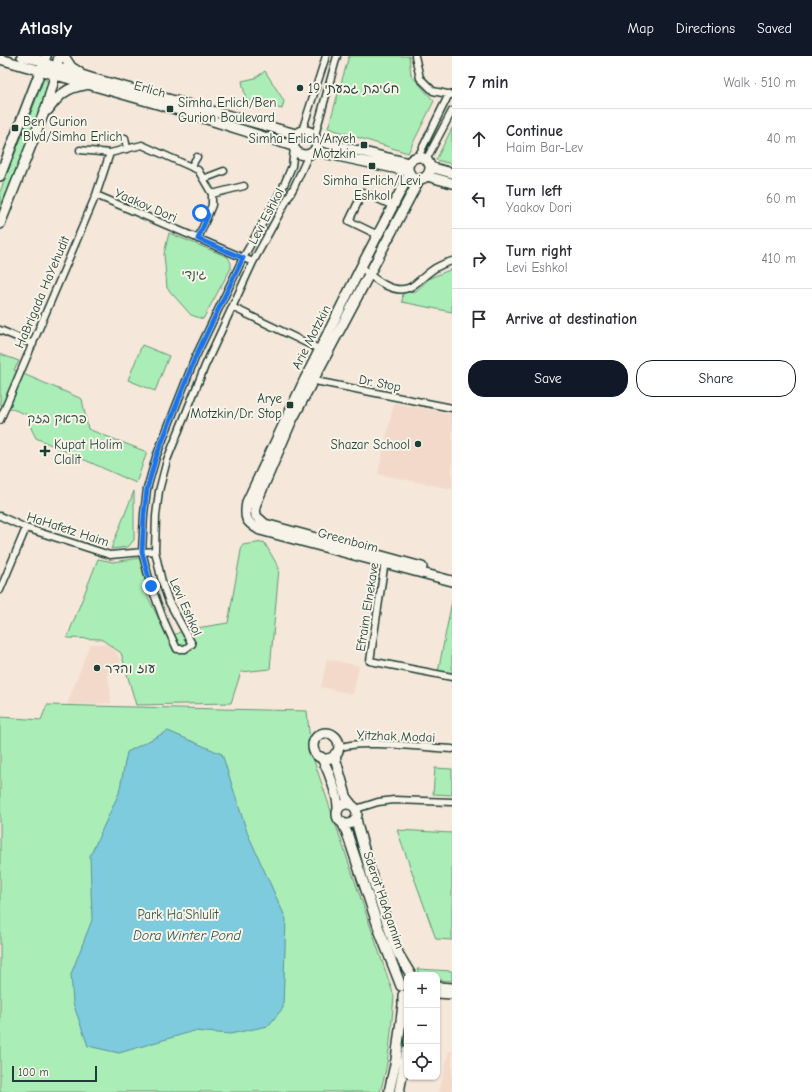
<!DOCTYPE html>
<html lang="en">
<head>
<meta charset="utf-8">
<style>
	:root { --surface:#fff; --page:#f7f7f7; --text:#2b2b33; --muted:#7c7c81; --line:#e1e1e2; --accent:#111827 }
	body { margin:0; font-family:"Comic Neue","Playpen Sans Hebrew",sans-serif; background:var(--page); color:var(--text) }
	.controls { position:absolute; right:12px; bottom:12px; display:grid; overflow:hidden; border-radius:8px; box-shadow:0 1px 3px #0004 }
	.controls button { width:36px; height:36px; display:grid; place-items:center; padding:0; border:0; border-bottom:1px solid var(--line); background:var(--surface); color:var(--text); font:20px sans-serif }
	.scale { position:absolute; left:12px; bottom:10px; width:85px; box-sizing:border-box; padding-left:4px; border:2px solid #1f3d34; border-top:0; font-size:11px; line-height:14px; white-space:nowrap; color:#1f3d34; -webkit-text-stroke:3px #f7f3e8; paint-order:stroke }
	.stop { position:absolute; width:12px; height:12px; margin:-9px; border:3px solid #1a73e8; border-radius:50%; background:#fff }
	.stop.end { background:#1a73e8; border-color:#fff; box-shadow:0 1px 4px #0008 }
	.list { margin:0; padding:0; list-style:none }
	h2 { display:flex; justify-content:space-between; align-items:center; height:52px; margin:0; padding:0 16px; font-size:17px }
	h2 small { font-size:13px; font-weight:400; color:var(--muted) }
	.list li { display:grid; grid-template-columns:26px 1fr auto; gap:12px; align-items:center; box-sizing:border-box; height:60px; padding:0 16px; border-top:1px solid var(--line) }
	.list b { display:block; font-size:15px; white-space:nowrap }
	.list p { margin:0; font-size:13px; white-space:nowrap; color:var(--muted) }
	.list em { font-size:13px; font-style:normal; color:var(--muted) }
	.actions { display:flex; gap:8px; padding:12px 16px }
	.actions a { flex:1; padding:9px 0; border:1px solid var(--accent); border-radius:16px; text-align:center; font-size:14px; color:var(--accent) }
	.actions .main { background:var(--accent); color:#fff }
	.icon { flex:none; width:22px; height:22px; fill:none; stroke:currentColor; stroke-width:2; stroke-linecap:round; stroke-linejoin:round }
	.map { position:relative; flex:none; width:452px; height:1036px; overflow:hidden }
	header { display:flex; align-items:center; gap:24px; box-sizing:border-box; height:56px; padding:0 20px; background:var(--accent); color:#fff }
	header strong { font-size:19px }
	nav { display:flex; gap:22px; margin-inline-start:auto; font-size:14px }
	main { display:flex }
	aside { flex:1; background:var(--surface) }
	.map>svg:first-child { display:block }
	.built { fill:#f3d9c9 }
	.green { fill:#abedb6; stroke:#659575 }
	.water { fill:#7ecbdd; stroke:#589299 }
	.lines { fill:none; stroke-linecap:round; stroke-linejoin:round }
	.street-casing { stroke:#1f3d34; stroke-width:9 }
	.secondary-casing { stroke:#1f3d34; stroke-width:12 }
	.street { stroke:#f7f3e8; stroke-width:6 }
	.secondary { stroke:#f7f3e8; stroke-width:9 }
	.route { stroke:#1a73e8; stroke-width:5 }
	.poi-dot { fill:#1f3d34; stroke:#f7f3e8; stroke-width:1.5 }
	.labels { text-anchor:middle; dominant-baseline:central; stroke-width:4; stroke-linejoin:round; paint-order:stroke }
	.poi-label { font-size:13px; fill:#1f3d34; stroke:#f7f3e8; text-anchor:start }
	.street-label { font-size:13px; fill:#1f3d34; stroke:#f7f3e8 }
	.park-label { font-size:13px; fill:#345748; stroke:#f7f3e8 }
	.water-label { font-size:14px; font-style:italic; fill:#325956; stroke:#f7f3e8 }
</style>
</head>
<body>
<header>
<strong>Atlasly</strong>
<nav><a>Map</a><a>Directions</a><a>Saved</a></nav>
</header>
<main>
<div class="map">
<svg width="452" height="1036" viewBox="0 0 452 1036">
	<rect width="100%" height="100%" fill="#f5e7da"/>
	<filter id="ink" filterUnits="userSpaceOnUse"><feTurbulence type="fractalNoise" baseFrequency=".025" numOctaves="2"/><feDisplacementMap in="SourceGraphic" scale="8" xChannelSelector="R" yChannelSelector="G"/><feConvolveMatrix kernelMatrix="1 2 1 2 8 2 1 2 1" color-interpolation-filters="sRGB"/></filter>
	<g filter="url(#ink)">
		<path class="built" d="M394,347L452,358V433L378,418Z
			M90,588H105L113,592L121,605L107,619L110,631L111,647L67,649Z
			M327,603L359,610L353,638L321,631Z
			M449,995H452V1036H439Z"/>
		<path class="green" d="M349,0H409L411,19L434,45L408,97L328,72Z
			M265,15L284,45L282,53L246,44L242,25L255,22Z
			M44,23L50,26L0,157V136Z
			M452,72V108L436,104Z
			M169,177L228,201L231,207V212L203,263L191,259L167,232L164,198Z
			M452,213V256L402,246L403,237L416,235L430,222Z
			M142,289L169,300L155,335L128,324Z
			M0,298L19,305L14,314L82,343L88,373L147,396L136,427L36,382L31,372L30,360L0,348Z
			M134,435V484L128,491L111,493Z
			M264,486L279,512L270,613L241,616L231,647L136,649L121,597L101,583L67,582L98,503L113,506L140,502L148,541L168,582L184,574L228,567L242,489Z
			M452,545V618L438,616Z
			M47,649L307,655L311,696L394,940C391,972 390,1006 380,1036H0V661L41,664Z
			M435,712L452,713V739L433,738Z
			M397,774L452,777V884L436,883Z
			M417,913L452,915V925L437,924V919H421L419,918Z
			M407,947C407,978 403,1006 397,1036H392Z"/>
		<path class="water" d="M168,675L222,698L247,776L286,863L283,952L268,970L230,978L194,975L119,997L88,990L73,947L71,918L92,864L90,800L119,737L127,696Z"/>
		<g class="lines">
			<g class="street-casing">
				<path id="street" d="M415,0L420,22L433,35L452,39
					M302,75L326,0
					M315,79L337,0
					M125,82L127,93
					M294,93L292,110L283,131L243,202L195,302L156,401L147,433L144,458L142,496L151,530L164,565L177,593H185L192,588L169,546L162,526L155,495L156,460L159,435L167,404L205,310L253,206L294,131L309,98
					M80,94L110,97
					M418,101L449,38
					M426,104L452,55
					M191,111L197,101
					M203,123L224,115
					M212,138L244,130
					M96,139L253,206
					M378,179L349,165L363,136L393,150
					M361,211C374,223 397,243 415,228C429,217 434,210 452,205
					M232,251L323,295
					M0,274L33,288
					M310,324L452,352
					M0,364L96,139L110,97L142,89L198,114L212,138V149L198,183
					M0,460L26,472L110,499L155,495
					M385,505L370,605L452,621
					M0,534L26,472
					M339,692C358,683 428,692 452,693
					M356,753L378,746L394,744L452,746"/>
			</g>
			<g class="secondary-casing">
				<path id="secondary" d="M22,0L39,4L44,7L91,22L296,78
					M64,0L71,11L79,16
					M0,3L175,53L293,90
					M48,54C58,40 67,31 85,29
					M293 87a12 12 0 1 1 24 0a12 12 0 1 1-24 0Z
					M318,85L409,107
					M314,95L408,115
					M408 112a11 11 0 1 1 22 0a11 11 0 1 1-22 0Z
					M430,111L452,117
					M409,119L361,211L305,323L247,446C244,463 246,466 260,474L452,525
					M0,120L46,0
					M427,120L452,127
					M419,124L291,366L255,450L256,460L265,468L422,511
					M0,168L47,49L55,20L59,0
					M313 690a13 13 0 1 1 26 0a13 13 0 1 1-26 0Z
					M335,698L336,705L347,743L351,748
					M321,701C327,710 339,742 338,753
					M337 758a10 10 0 1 1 20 0a10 10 0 1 1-20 0Z
					M356,762L358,772L371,818L394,887L399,899L411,919
					M342,766L347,777L380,876L401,930
					M437,931L452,932
					M437,937L452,938
					M389,1036L396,1004L403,949V939
					M399,1036L407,994"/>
			</g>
			<use href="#street" class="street"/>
			<use href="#secondary" class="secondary"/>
		</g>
	</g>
	<g class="lines" filter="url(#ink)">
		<path class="route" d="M151,530L142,496L144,458L147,433L156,401L195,302L243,202L198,183L208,159L201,157"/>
	</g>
	<g class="poi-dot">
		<circle cx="300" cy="32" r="4"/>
		<rect x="166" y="49" width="8" height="8" rx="2"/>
		<rect x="11" y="68" width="8" height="8" rx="2"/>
		<rect x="360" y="85" width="8" height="8" rx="2"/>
		<rect x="368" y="106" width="8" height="8" rx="2"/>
		<rect x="286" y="345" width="8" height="8" rx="2"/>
		<circle cx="418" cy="388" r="4"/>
		<path d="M43 389h4v4h4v4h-4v4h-4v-4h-4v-4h4z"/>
		<circle cx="97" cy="612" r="4"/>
	</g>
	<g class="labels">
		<g class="poi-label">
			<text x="308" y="32">חטיבת גבעתי 19</text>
			<text x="178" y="46">Simha Erlich/Ben<tspan x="178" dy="15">Gurion Boulevard</tspan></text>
			<text x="23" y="65">Ben Gurion<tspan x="23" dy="15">Blvd/Simha Erlich</tspan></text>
			<text x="356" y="82" text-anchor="end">Simha Erlich/Aryeh<tspan x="356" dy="15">Motzkin</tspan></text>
			<text x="372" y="124" text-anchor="middle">Simha Erlich/Levi<tspan x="372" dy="15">Eshkol</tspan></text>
			<text x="282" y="342" text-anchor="end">Arye<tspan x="282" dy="15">Motzkin/Dr. Stop</tspan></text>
			<text x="54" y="388">Kupat Holim<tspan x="54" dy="15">Clalit</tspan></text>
			<text x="410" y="388" text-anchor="end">Shazar School</text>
			<text x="105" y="612">עוז והדר</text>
		</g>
		<g class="street-label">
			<text transform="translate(150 33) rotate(16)">Erlich</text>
			<text transform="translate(146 149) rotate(23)">Yaakov Dori</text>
			<text transform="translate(266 160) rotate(-62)">Levi Eshkol</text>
			<text transform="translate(42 236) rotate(-67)">HaBrigada HaYehudit</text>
			<text transform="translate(311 281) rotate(-63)">Arie Motzkin</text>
			<text transform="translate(380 327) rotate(11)">Dr. Stop</text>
			<text transform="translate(68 473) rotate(18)">HaHafetz Haim</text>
			<text transform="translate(348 484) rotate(15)">Greenboim</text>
			<text transform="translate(186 551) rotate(66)">Levi Eshkol</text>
			<text transform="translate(367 551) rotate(-81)">Efraim Elnekave</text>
			<text transform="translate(396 680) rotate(2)">Yitzhak Modai</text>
			<text transform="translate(384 844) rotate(71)">Sderot HaAgamim</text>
		</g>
		<g class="park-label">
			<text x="194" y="218">גינדי</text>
			<text x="57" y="362">פראק בזק</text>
			<text x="178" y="858">Park Ha'Shlulit</text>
		</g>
		<g class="water-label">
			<text x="187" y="879">Dora Winter Pond</text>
		</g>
	</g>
</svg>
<div class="controls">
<button>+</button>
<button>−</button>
<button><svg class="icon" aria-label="locate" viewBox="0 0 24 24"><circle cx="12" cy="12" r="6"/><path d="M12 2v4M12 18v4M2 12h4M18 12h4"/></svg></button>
</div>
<div class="scale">100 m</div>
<div class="stop" style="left:201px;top:157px"></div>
<div class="stop end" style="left:151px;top:530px"></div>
</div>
<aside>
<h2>7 min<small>Walk · 510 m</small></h2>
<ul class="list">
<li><svg class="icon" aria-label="ahead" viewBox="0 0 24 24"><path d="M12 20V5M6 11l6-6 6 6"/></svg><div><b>Continue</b><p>Haim Bar-Lev</p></div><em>40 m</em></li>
<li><svg class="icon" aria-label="left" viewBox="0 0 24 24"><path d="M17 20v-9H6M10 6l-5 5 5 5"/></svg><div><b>Turn left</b><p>Yaakov Dori</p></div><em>60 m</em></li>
<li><svg class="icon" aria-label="right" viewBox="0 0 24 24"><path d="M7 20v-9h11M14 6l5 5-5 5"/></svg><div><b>Turn right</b><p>Levi Eshkol</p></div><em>410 m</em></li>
<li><svg class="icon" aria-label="arrive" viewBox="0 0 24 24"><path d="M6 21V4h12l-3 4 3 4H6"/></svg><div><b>Arrive at destination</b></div></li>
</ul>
<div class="actions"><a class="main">Save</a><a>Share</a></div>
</aside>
</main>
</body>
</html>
